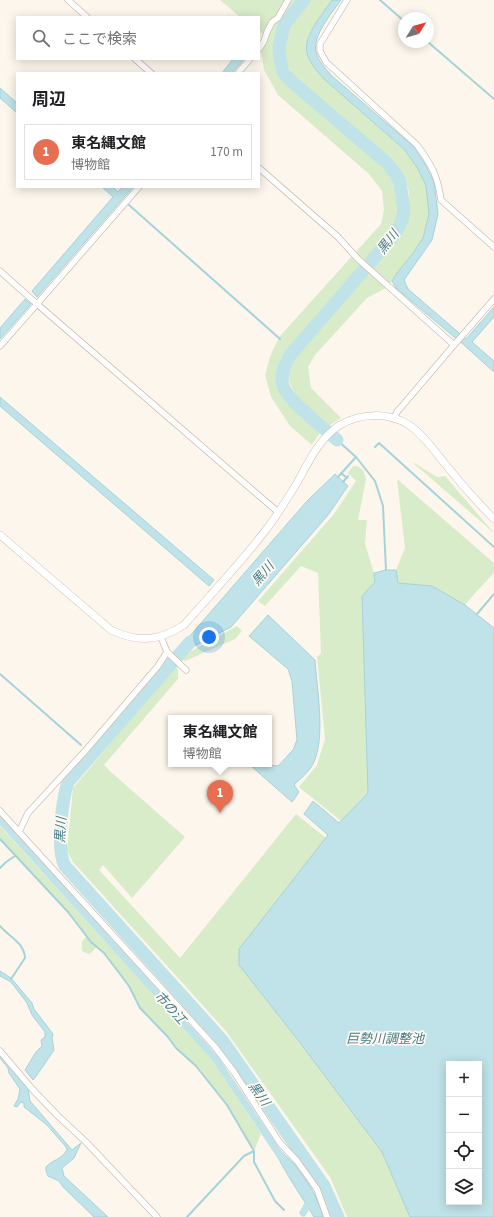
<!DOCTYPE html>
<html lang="ja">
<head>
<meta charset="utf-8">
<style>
	:root { --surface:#fff; --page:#f2f2f2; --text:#202124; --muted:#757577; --line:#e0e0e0; --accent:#e76f51 }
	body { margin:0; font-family:"Source Sans 3","Noto Sans JP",sans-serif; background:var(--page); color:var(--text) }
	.controls { position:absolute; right:12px; bottom:12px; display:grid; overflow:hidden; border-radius:0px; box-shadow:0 2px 10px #0003 }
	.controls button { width:36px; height:36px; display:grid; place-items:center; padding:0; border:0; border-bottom:1px solid var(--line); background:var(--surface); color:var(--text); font:20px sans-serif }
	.compass { position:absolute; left:398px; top:12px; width:36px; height:36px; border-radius:50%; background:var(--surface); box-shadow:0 2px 10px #0003; rotate:53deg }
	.you { position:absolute; left:209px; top:637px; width:14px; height:14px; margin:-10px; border:3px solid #fff; border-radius:50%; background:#1a73e8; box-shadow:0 0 0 6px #1a73e833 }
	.badge { display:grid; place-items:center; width:26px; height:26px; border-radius:50%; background:var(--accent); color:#fff; font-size:13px; font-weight:700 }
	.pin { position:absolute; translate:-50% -33px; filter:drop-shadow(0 1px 2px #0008) }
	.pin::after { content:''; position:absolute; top:21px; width:14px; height:12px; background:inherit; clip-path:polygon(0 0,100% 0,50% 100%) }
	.popup { position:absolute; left:168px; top:715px; width:104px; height:52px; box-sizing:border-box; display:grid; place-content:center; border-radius:0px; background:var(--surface); filter:drop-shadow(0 1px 3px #0005); font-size:13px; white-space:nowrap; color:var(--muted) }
	.popup b { font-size:15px; color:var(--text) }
	.popup::after { content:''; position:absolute; left:50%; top:100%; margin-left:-8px; border:8px solid transparent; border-top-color:var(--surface) }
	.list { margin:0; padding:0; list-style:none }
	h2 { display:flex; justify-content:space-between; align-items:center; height:52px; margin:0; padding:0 16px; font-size:17px }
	h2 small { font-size:13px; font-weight:400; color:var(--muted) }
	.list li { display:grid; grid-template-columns:26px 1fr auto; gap:12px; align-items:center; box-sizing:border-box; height:56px; margin:0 8px 8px; padding:0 8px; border:1px solid var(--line); border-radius:0px }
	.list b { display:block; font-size:15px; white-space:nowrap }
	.list p { margin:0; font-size:13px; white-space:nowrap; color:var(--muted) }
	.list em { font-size:13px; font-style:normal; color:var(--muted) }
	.icon { flex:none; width:22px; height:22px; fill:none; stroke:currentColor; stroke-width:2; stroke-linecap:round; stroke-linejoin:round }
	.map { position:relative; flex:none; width:494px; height:1217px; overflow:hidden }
	.search { position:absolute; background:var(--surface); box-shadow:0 2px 10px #0003; left:16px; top:16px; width:244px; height:44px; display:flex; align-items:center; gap:10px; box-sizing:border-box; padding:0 14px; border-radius:0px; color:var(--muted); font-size:15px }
	.panel { position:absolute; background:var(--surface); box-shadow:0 2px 10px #0003; left:16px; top:72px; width:244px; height:116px; border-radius:0px }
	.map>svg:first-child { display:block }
	.green { fill:#d8ecc9 }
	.water { fill:#bfe3e8; stroke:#a5d3da; fill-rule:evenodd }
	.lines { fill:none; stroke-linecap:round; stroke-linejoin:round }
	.stream { stroke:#a5d3da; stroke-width:2 }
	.canal { stroke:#bfe3e8; stroke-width:7 }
	.river { stroke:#bfe3e8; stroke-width:13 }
	.minor-casing { stroke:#d1beb0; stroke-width:7 }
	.tertiary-casing { stroke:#d1beb0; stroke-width:8 }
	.minor { stroke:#fff; stroke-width:5.5 }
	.tertiary { stroke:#fff; stroke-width:7 }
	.labels { text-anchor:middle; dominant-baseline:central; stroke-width:3.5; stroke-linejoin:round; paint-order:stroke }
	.water-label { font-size:13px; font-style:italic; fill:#437c86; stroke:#fffaf3 }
</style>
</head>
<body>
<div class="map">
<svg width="494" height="1217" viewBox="0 0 494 1217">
	<rect width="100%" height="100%" fill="#fdf6ec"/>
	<path class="green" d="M220,0H298L280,25L276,45L279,66L287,81L386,168L397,184L401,209L393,231L285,352C283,359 280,367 279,374C276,395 307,418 321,431L312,445L290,426L271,397L265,375L271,354L280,336L381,224L384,210L382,191L369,174L278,95L264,70L261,51L268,35L259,32V17H240Z
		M308,0H332L311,31L307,43L324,79L405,150L418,169L426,186L429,214L423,238L413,253L397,273L392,281L386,288L367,298L315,355L308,367L311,388L341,418L330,425C315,412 286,394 288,371C289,366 294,359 296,353L400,235C408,216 414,197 404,177C401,172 396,167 392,162L297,80L286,64L283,45L289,26Z
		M411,461L437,477L445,476L494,533Z
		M353,466H357L363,470L366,479L358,520H367L365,544L374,573L375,581L397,583L396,570L405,548L397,479L494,563V573L476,592L465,605L455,630L368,793L341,821L299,787L317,765L325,739L317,657L321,653L318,573L301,566L265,606L258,601L334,514L356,481L348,473Z
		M237,626L242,631L235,639L185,661L182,659L186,654Z
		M175,666L178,669V679L104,765L111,772L185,837L132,898L103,865L99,870L180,958L296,814L326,838L291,882L449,1138V1202H479L494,1217H347L330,1177L225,1030L73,862L67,850L73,788Z
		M0,826L212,1059L261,1134L254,1151L227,1105L196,1066L176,1048L168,1037L140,1008L129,986L104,953L96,947L93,951L89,954L82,951C81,945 81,940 87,937L68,912L0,839Z"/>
	<path class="water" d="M332,0H341C332,13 312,36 316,52C318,61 326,69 332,76L413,146L425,164L434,182L438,214L432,240L404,280L408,289L466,339L494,307V317L472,342L494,361V372L455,337H454L396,288L392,281L397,273L413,253L423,238L429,214L426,186L418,169L405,150L324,79C318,72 311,65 308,56C300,39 323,14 332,0Z
		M233,59H244L232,73H222Z
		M0,88L17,103V113L0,98Z
		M102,187H113L118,192L122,187H133L37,297L32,291L113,197Z
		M25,299L31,304L0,339V328Z
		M0,397L214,580L209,586L0,406Z
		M335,474L348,486L328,515L231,627L185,651L181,656L175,653L307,501Z
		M386,570H396L398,583L432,586L465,605L494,628V1217H410L382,1152L298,1040L239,965V949L328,835L304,814L313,801L339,823L368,793L362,596L375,582L374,573ZM449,1064H479V1202H449Z
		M268,615L315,660C317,690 326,738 313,764C309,772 300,779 294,785L299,792L292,802L251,766L253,764C262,764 269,765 278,766L293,750L297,740L292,681L288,669L249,636Z
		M0,971L11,978L32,1003L34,1009L53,1034L52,1038L54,1050C47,1060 41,1070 33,1080L25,1070L36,1052L42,1046L41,1040L45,1037V1032L32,1015L27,1003L11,982L0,976Z
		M0,1054L28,1088L30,1101L72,1150L81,1143L74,1158L62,1168L64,1176L108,1217H94L63,1187L59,1181L48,1176L46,1171V1167C53,1159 60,1161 67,1150L66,1147L47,1125L24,1107V1103L21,1102L17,1107L14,1106L18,1099L20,1089L9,1073L8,1068L0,1058Z
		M278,1148C283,1154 289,1159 294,1164C306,1179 319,1198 323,1217H314C301,1195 286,1175 275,1151Z"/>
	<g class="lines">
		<path class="stream" d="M380,0L404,21
			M428,42L494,99
			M129,205L280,339
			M337,440L356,457L338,477
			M375,447L379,443L494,547
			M356,457L375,481L383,506L386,570
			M341,473L347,478
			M343,482L348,476
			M477,614L494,594
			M0,674L81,745
			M0,839L68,912L91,942L104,953L129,986L140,1008L168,1037L176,1048L196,1066L227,1105L254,1151V1162L275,1201L284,1210
			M0,868L6,862L15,856
			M0,926C9,937 24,942 25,958L11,979
			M187,1217L244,1156L254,1151"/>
		<path class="canal" d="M0,820L215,1058L281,1157
			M303,1213L310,1200L308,1197"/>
		<path class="river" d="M304,0L284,25L279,47L280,58L283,72L291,81L387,163L395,173L400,182L404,209L402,221L395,234L291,354C285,363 280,374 283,386C288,401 324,428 337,440
			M190,642L68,782C62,800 56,850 65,866L222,1040L324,1186L338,1217"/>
		<g class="minor-casing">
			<path id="minor" d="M68,0L87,17
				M347,0L320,44V51L326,62L417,145C431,164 438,176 441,200L494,247
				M259,49L264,41L267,32L272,22L278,18L288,0
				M135,59L151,73
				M238,73L250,59
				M259,168L338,237L358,259L454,345L494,299
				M0,271L37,304L139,187
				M0,346L37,304L278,512
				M394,419L397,412L454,345
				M167,652L186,670
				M0,811L215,1047L234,1072L280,1143L297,1161L317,1189L327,1217
				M19,832L28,813L86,750L158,666L167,652L161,637
				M0,1051L33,1090L58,1116L86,1142L157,1217"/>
		</g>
		<g class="tertiary-casing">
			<path id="tertiary" d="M0,535L111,630C138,643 159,641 184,625C211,594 240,564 265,531C277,516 287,499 297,483C308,463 320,437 340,425C361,413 389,412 409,425C424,435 435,452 446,465C461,484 477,502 494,519"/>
		</g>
		<use href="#minor" class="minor"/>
		<use href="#tertiary" class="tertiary"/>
	</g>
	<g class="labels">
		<g class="water-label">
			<text transform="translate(388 242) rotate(-52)">黒川</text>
			<text transform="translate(263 574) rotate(-49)">黒川</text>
			<text transform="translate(61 830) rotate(-87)">黒川</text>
			<text transform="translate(170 1008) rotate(48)">市の江</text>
			<text x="385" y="1039">巨勢川調整池</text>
			<text transform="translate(259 1094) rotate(55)">黒川</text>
		</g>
	</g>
</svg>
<div class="controls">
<button>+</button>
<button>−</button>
<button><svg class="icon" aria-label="locate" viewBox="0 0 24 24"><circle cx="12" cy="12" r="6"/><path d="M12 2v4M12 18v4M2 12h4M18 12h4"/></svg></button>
<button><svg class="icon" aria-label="layers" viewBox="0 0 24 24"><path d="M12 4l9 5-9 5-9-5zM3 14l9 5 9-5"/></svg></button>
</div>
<svg class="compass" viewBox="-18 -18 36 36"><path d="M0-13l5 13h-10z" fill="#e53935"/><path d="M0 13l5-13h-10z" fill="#757577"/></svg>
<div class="you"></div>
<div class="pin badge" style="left:220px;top:813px">1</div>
<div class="popup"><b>東名縄文館</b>博物館</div>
<div class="search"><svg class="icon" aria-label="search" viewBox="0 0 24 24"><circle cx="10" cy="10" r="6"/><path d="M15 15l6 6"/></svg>ここで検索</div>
<section class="panel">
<h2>周辺<small></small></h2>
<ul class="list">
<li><span class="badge">1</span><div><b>東名縄文館</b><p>博物館</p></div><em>170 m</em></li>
</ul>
</section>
</div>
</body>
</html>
